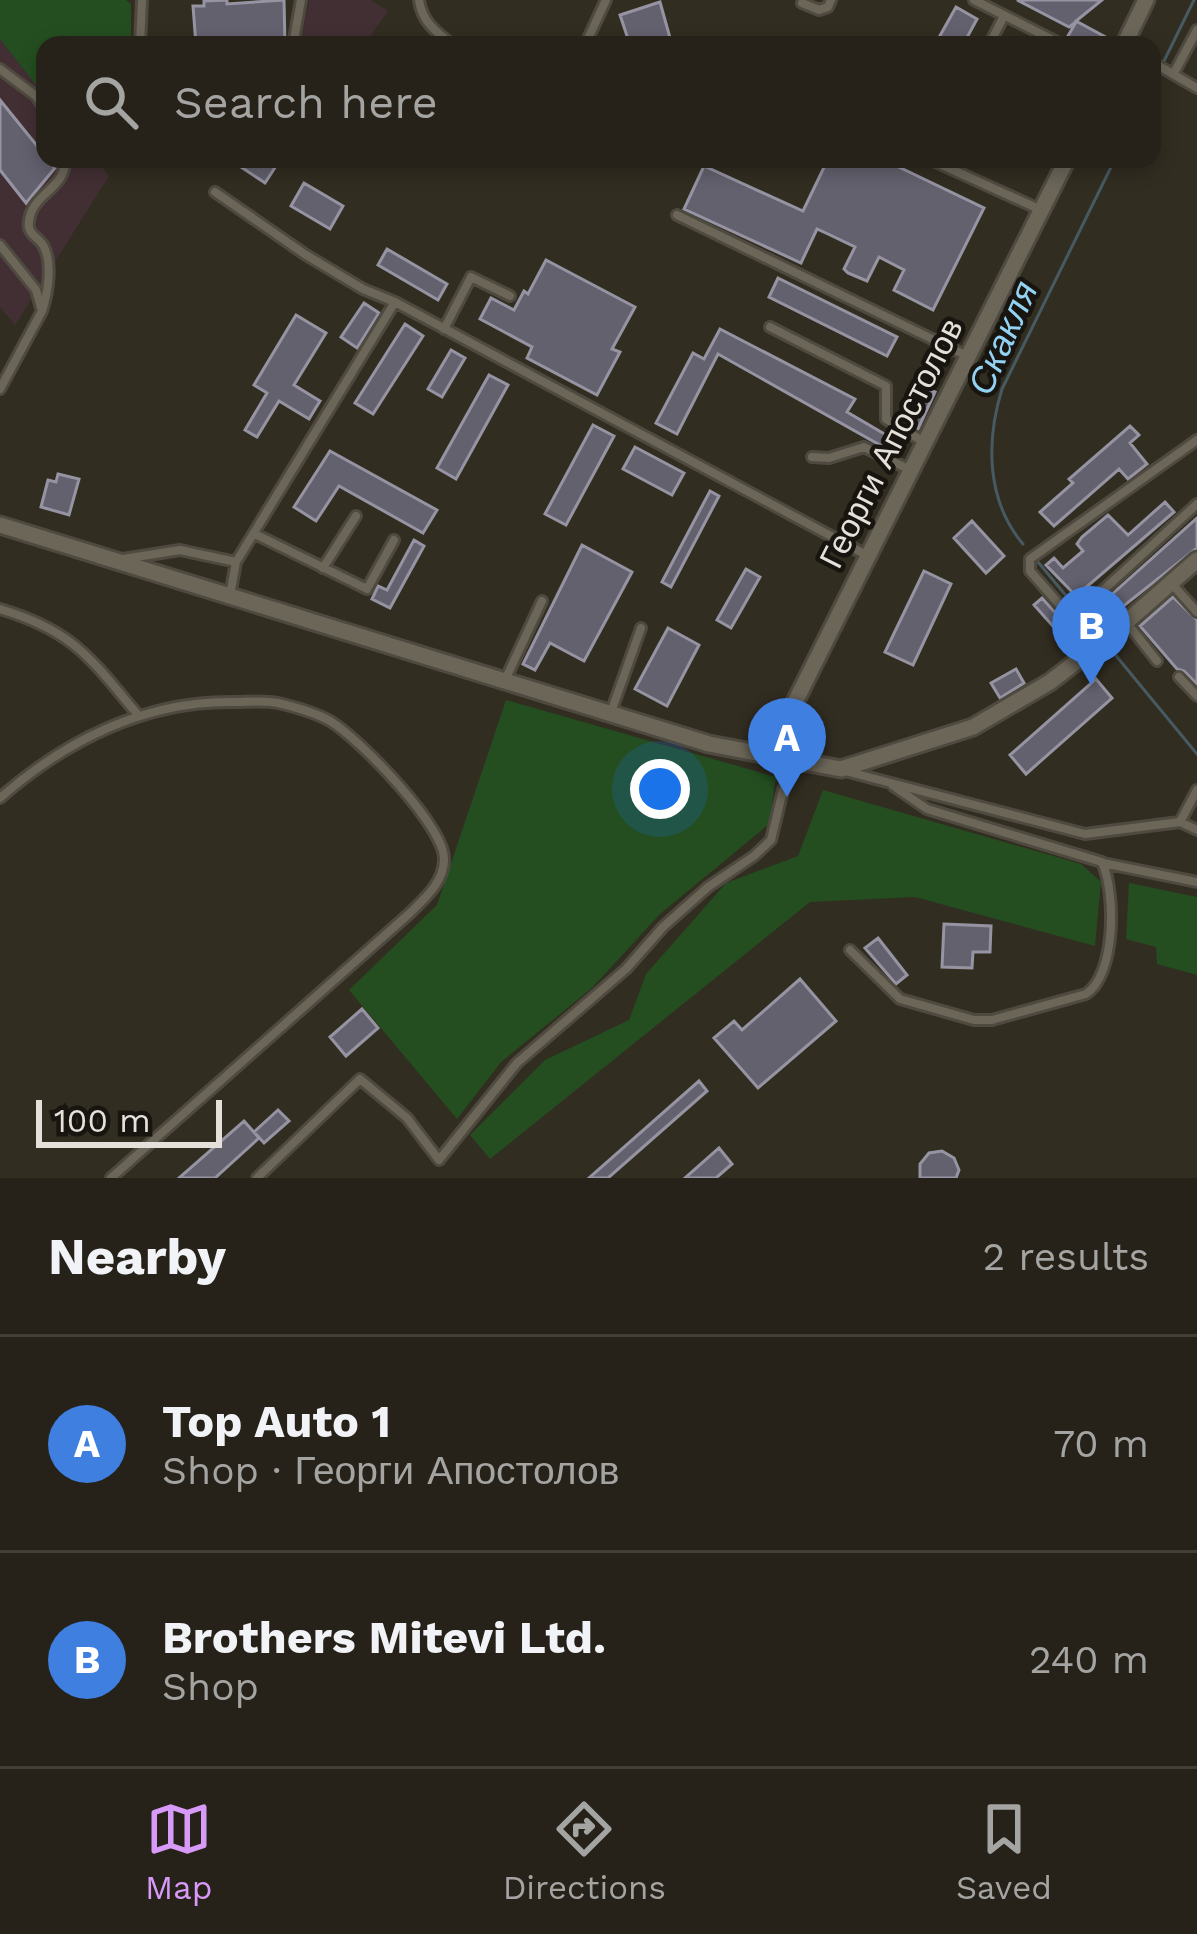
<!DOCTYPE html>
<html lang="en">
<head>
<meta charset="utf-8">
<style>
	:root { --surface:#262219; --page:#322f26; --text:#f1f3f6; --muted:#a4a4a2; --line:#423f38; --accent:#d89af8 }
	body { margin:0; font-family:"Work Sans",sans-serif; background:var(--page); color:var(--text) }
	.scale { position:absolute; left:36px; bottom:30px; width:186px; box-sizing:border-box; padding-left:12px; border:6px solid #e5e1da; border-top:0; font-size:33px; line-height:42px; white-space:nowrap; color:#e5e1da; -webkit-text-stroke:9px #181510; paint-order:stroke }
	.you { position:absolute; left:660px; top:789px; width:42px; height:42px; margin:-30px; border:9px solid #fff; border-radius:50%; background:#1a73e8; box-shadow:0 0 0 18px #1a73e833 }
	.badge { display:grid; place-items:center; width:78px; height:78px; border-radius:50%; background:var(--accent); color:#fff; font-size:39px; font-weight:700 }
	.pin { position:absolute; translate:-50% -99px; filter:drop-shadow(0 3px 6px #0008) }
	.pin::after { content:''; position:absolute; top:63px; width:42px; height:36px; background:inherit; clip-path:polygon(0 0,100% 0,50% 100%) }
	.list { margin:0; padding:0; list-style:none }
	h2 { display:flex; justify-content:space-between; align-items:center; height:156px; margin:0; padding:0 48px; font-size:51px }
	h2 small { font-size:39px; font-weight:400; color:var(--muted) }
	.list li { display:grid; grid-template-columns:78px 1fr auto; gap:36px; align-items:center; box-sizing:border-box; height:216px; padding:0 48px; border-top:3px solid var(--line) }
	.list b { display:block; font-size:45px; white-space:nowrap }
	.list p { margin:0; font-size:39px; white-space:nowrap; color:var(--muted) }
	.list em { font-size:39px; font-style:normal; color:var(--muted) }
	.icon { flex:none; width:66px; height:66px; fill:none; stroke:currentColor; stroke-width:2; stroke-linecap:round; stroke-linejoin:round }
	.map { position:relative; flex:none; width:1197px; height:1178px; overflow:hidden }
	.search { position:absolute; background:var(--surface); box-shadow:0 6px 18px #0003; left:36px; right:36px; top:36px; height:132px; display:flex; align-items:center; gap:30px; box-sizing:border-box; padding:0 42px; border-radius:24px; color:var(--muted); font-size:45px }
	.sheet { height:588px; background:var(--surface) }
	nav { display:flex; justify-content:space-around; align-items:center; box-sizing:border-box; height:168px; border-top:3px solid var(--line); background:var(--surface); font-size:33px; color:var(--muted) }
	nav a { display:grid; justify-items:center; gap:6px }
	nav .on { color:var(--accent) }
	.map>svg:first-child { display:block }
	.commercial { fill:#422f34 }
	.green { fill:#244e20 }
	.lines { fill:none; stroke-linecap:round; stroke-linejoin:round }
	.stream { stroke:#485a61; stroke-width:3 }
	.building { fill:#63616e; stroke:#9694a2; stroke-width:3 }
	.lane-casing { stroke:#4f4a40; stroke-width:14 }
	.street-casing { stroke:#4f4a40; stroke-width:21 }
	.lane { stroke:#6c6659; stroke-width:8 }
	.street { stroke:#6c6659; stroke-width:15 }
	.labels { text-anchor:middle; dominant-baseline:central; stroke-width:9; stroke-linejoin:round; paint-order:stroke }
	.street-label { font-size:33px; fill:#e5e1da; stroke:#181510 }
	.water-label { font-size:36px; font-style:italic; fill:#92d2f3; stroke:#181510 }
</style>
</head>
<body>
<div class="map">
<svg width="1197" height="1178" viewBox="0 0 1197 1178">
	<rect width="100%" height="100%" fill="#322d21"/>
	<path class="commercial" d="M309,0H371L388,11L364,45H300Z
		M0,39L45,96V159H96L109,176L15,325L0,307Z"/>
	<path class="green" d="M0,0H126L131,4V45H45V90H40L0,39Z
		M506,700L776,777L769,824L660,914L592,988L501,1062L457,1119L349,990L437,905Z
		M823,790L1081,864L1101,882L1095,946L915,897L810,902L490,1159L470,1135L545,1060L629,1020L646,974L726,883L798,856Z
		M1129,883L1197,897V975L1157,964L1156,947L1126,939Z"/>
	<g class="lines">
		<path class="stream" d="M1163,63L1194,0
			M1152,85L1159,72
			M1023,544C986,500 986,441 1002,389L1115,159
			M1038,562L1098,634
			M1108,646L1197,754"/>
	</g>
	<path class="building" d="M227,0V4L284,0L285,45H196L193,6H204V1Z
		M1017,0H1102L1076,21L1113,41L1112,45H1085L1068,36L1076,22L1069,27Z
		M660,2L672,45H630L620,15Z
		M956,7L977,19L963,45H944L937,41Z
		M0,100L55,168L26,203L0,170Z
		M229,159H265L276,166L265,183Z
		M828,159H882L984,208L933,310L894,290L904,270L879,257L867,281L848,273L844,269L855,247L828,234L817,229L801,263L684,209L704,166L803,211Z
		M304,183L343,206L330,229L291,206Z
		M387,249L447,284L438,300L378,265Z
		M546,260L635,307L612,349L620,352L597,395L527,358L532,347L480,319L491,298L514,310L524,291L528,294Z
		M778,278L897,337L887,356L769,297Z
		M364,303L379,313L357,348L341,337Z
		M296,315L326,333L294,385L320,401L309,419L279,401L257,437L245,430L267,393L254,385Z
		M405,324L423,336L373,414L355,403Z
		M720,329L855,399L847,412L893,439L887,449L718,354L677,434L656,423L693,353L704,359Z
		M451,350L465,358L442,397L428,389Z
		M489,375L508,385L456,479L437,468Z
		M925,388L935,392L918,429L908,422Z
		M593,425L614,436L566,525L545,514Z
		M1130,426L1139,435L1130,443L1147,464L1128,479L1119,469L1054,526L1040,512L1073,483L1069,479Z
		M635,447L684,473L672,495L623,469Z
		M330,451L437,510L423,533L339,486L316,521L294,507Z
		M58,474L79,479L69,515L41,507L48,480L56,482Z
		M710,491L719,496L671,587L662,582Z
		M1165,502L1174,512L1076,596L1046,565L1054,558L1063,568L1083,551L1077,544L1082,537L1108,515L1128,535Z
		M1197,518V548L1121,608L1110,596Z
		M972,521L1004,556L986,573L954,538Z
		M414,540L424,546L390,608L372,599L378,586L387,590Z
		M582,545L632,572L584,661L550,643L535,670L523,664Z
		M746,569L760,577L731,628L717,620Z
		M924,571L951,584L913,665L885,652Z
		M1173,597L1197,620V684L1184,671L1177,669L1140,626Z
		M1042,598L1075,635L1067,642L1034,605Z
		M668,628L699,645L667,706L635,689Z
		M1016,669L1024,683L1000,698L991,683Z
		M1096,679L1112,698L1026,774L1010,755Z
		M944,924L991,926L990,952H973L972,968L942,967Z
		M878,938L907,975L896,984L865,948Z
		M800,979L836,1021L758,1088L714,1038L734,1021L742,1030Z
		M362,1009L378,1028L346,1056L330,1037Z
		M699,1081L707,1091L608,1178H589Z
		M278,1110L289,1121L264,1143L254,1132Z
		M244,1121L259,1138L215,1178H179Z
		M719,1148L732,1164L716,1178H685Z
		M942,1151L954,1158L959,1170L956,1178H920V1164L929,1153Z"/>
	<g class="lines">
		<g class="lane-casing">
			<path id="lane" d="M419,0C422,22 436,32 453,45
				M974,0L1063,45
				M802,3L819,10L828,7L831,0
				M140,45L142,0
				M293,45L301,0
				M585,45L606,0
				M989,45L1004,16
				M1152,62L1197,88
				M0,69L36,96L44,108L45,133
				M1174,73L1197,30
				M929,159L1041,210
				M215,192L306,255L363,289L395,302L868,556
				M677,215L967,356
				M0,245L36,290L42,311L0,389
				M42,311C48,293 53,262 43,245C37,236 27,234 29,222C31,193 67,189 65,159
				M770,327L886,386V419L924,442
				M444,329L471,277L510,296
				M812,457L829,458L864,447L910,470
				M255,534L367,589L394,540
				M123,559L180,550L236,562
				M323,568L356,516
				M1172,584L1197,612
				M230,595L236,562L395,302
				M0,609C74,631 91,659 138,715
				M1127,623L1157,661
				M1121,625L1098,595L1197,504
				M1095,645L1030,571V559L1197,440
				M1179,677L1197,696
				M506,678L542,601
				M611,712L641,628
				M849,772L1085,834L1180,822L1197,830
				M0,798C65,741 144,701 232,702C247,702 264,700 278,703C295,707 316,713 330,721C359,738 446,828 444,860C444,882 424,899 410,913L111,1178
				M1180,822L1197,790
				M1103,863L1197,882
				M850,950L900,999L974,1020H992L1086,994C1116,974 1116,893 1102,862L927,809L892,785
				M257,1178L360,1079L407,1118L439,1160L517,1063L626,969L663,927L708,887L754,856L771,840L783,790L795,761"/>
		</g>
		<g class="street-casing">
			<path id="street" d="M1124,45L1146,0
				M0,525L709,744L841,769L973,727L1050,682L1116,631L1197,560
				M769,754L1067,159"/>
		</g>
		<use href="#lane" class="lane"/>
		<use href="#street" class="street"/>
	</g>
	<g class="labels">
		<g class="street-label">
			<text transform="translate(891 443) rotate(-63)">Георги Апостолов</text>
		</g>
		<g class="water-label">
			<text transform="translate(1003 338) rotate(-66)">Скакля</text>
		</g>
	</g>
</svg>
<div class="scale">100 m</div>
<div class="you"></div>
<div class="pin badge" style="left:787px;top:797px;background:#3f7fe0">A</div>
<div class="pin badge" style="left:1091px;top:685px;background:#3f7fe0">B</div>
<div class="search"><svg class="icon" aria-label="search" viewBox="0 0 24 24"><circle cx="10" cy="10" r="6"/><path d="M15 15l6 6"/></svg>Search here</div>
</div>
<section class="sheet">
<h2>Nearby<small>2 results</small></h2>
<ul class="list">
<li><span class="badge" style="background:#3f7fe0">A</span><div><b>Top Auto 1</b><p>Shop · Георги Апостолов</p></div><em>70 m</em></li>
<li><span class="badge" style="background:#3f7fe0">B</span><div><b>Brothers Mitevi Ltd.</b><p>Shop</p></div><em>240 m</em></li>
</ul>
</section>
<nav>
<a class="on"><svg class="icon" aria-label="map" viewBox="0 0 24 24"><path d="M3 6l6-2 6 2 6-2v14l-6 2-6-2-6 2zM9 4v14M15 6v14"/></svg>Map</a>
<a><svg class="icon" aria-label="directions" viewBox="0 0 24 24"><path d="M12 3l9 9-9 9-9-9zM9 14v-3h6M13 9l2 2-2 2"/></svg>Directions</a>
<a><svg class="icon" aria-label="saved" viewBox="0 0 24 24"><path d="M7 4h10v16l-5-4-5 4z"/></svg>Saved</a>
</nav>
</body>
</html>
